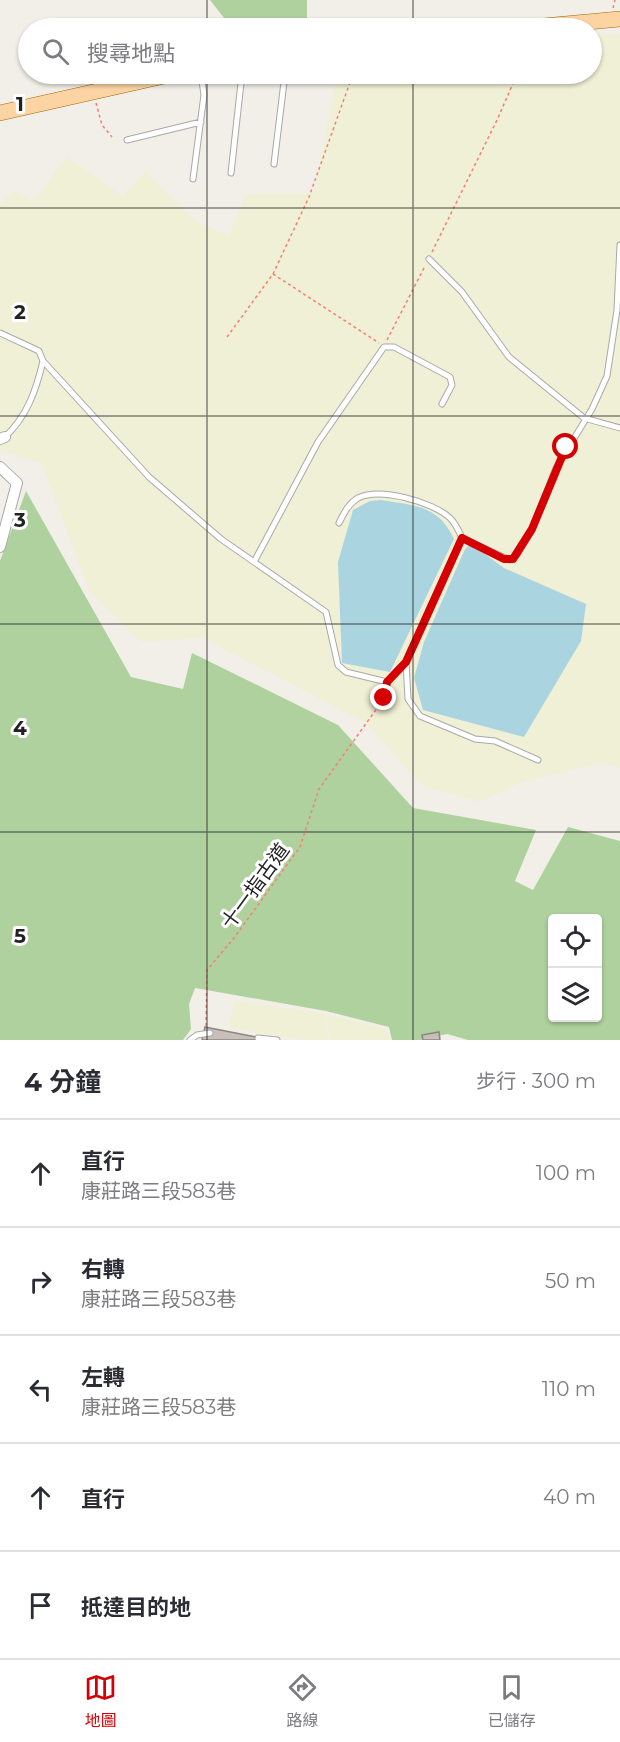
<!DOCTYPE html>
<html lang="zh-TW">
<head>
<meta charset="utf-8">
<style>
	:root { --surface:#fff; --page:#f2f2f3; --text:#2b2b33; --muted:#7c7c81; --line:#e1e1e2; --accent:#d40004 }
	body { margin:0; font-family:Montserrat,"Noto Sans TC",sans-serif; background:var(--page); color:var(--text) }
	.controls { position:absolute; right:18px; bottom:18px; display:grid; overflow:hidden; border-radius:6px; box-shadow:0 2px 4px #0004 }
	.controls button { width:54px; height:54px; display:grid; place-items:center; padding:0; border:0; border-bottom:2px solid var(--line); background:var(--surface); color:var(--text); font:30px sans-serif }
	.stop { position:absolute; width:18px; height:18px; margin:-14px; border:4px solid #d40004; border-radius:50%; background:#fff }
	.stop.end { background:#d40004; border-color:#fff; box-shadow:0 2px 6px #0008 }
	.list { margin:0; padding:0; list-style:none }
	h2 { display:flex; justify-content:space-between; align-items:center; height:78px; margin:0; padding:0 24px; font-size:26px }
	h2 small { font-size:20px; font-weight:400; color:var(--muted) }
	.list li { display:grid; grid-template-columns:39px 1fr auto; gap:18px; align-items:center; box-sizing:border-box; height:108px; padding:0 24px; border-top:2px solid var(--line) }
	.list b { display:block; font-size:22px; white-space:nowrap }
	.list p { margin:0; font-size:20px; white-space:nowrap; color:var(--muted) }
	.list em { font-size:20px; font-style:normal; color:var(--muted) }
	.icon { flex:none; width:33px; height:33px; fill:none; stroke:currentColor; stroke-width:2; stroke-linecap:round; stroke-linejoin:round }
	.map { position:relative; flex:none; width:620px; height:1040px; overflow:hidden }
	.search { position:absolute; background:var(--surface); box-shadow:0 2px 4px #0004; left:18px; right:18px; top:18px; height:66px; display:flex; align-items:center; gap:15px; box-sizing:border-box; padding:0 21px; border-radius:33px; color:var(--muted); font-size:22px }
	.sheet { height:618px; background:var(--surface) }
	nav { display:flex; justify-content:space-around; align-items:center; box-sizing:border-box; height:84px; border-top:2px solid var(--line); background:var(--surface); font-size:16px; color:var(--muted) }
	nav a { display:grid; justify-items:center; gap:3px }
	nav .on { color:var(--accent) }
	.map>svg:first-child { display:block }
	.farmland { fill:#eff0d5 }
	.forest { fill:#aed19e; fill-rule:evenodd }
	.water { fill:#aad4df }
	.building { fill:#c7bfb8; stroke:#8b8681; stroke-width:1.5 }
	.lines { fill:none; stroke-linecap:round; stroke-linejoin:round }
	.service-casing { stroke:#a9a9a9; stroke-width:7 }
	.minor-casing { stroke:#a9a9a9; stroke-width:12 }
	.primary-casing { stroke:#a06800; stroke-width:16 }
	.path { stroke:#fa7d71; stroke-width:1.5; stroke-dasharray:3 3; stroke-linecap:butt }
	.service { stroke:#fff; stroke-width:5 }
	.minor { stroke:#fff; stroke-width:10 }
	.primary { stroke:#fcd4a4; stroke-width:15 }
	.route { stroke:#d40004; stroke-width:8 }
	.grid { fill:none; stroke:#222; stroke-width:1.5; stroke-opacity:0.55 }
	.labels { text-anchor:middle; dominant-baseline:central; stroke-width:6; stroke-linejoin:round; paint-order:stroke }
	.street-label { font-size:20px; fill:#222; stroke:#fff }
	.grid-label { font-size:20px; text-anchor:middle; font-weight:bold; fill:#222; stroke:#fff; stroke-width:6; stroke-linejoin:round; paint-order:stroke }
</style>
</head>
<body>
<div class="map">
<svg width="620" height="1040" viewBox="0 0 620 1040">
	<rect width="100%" height="100%" fill="#f2efe9"/>
	<path class="farmland" d="M620,34V768L603,763L526,781L479,802L421,785L366,723L203,638L140,642L89,590L42,464L0,450V204L13,191L33,201L67,157L123,196L145,172L197,222L229,236L246,194L314,193L337,74H592V35Z
		M235,1001L324,1013L329,1040H301L229,1028Z
		M326,1014L386,1029L389,1040H330Z"/>
	<path class="forest" d="M210,0H307V28H232Z
		M26,491L131,677L183,689L192,653L338,725L413,808L536,830L515,881L533,890L568,827L620,841V1040H468L447,1034L421,1040H392L389,1027L326,1011L195,988L189,1004L191,1029L183,1040H0V561ZM552,918H598V1017H552Z"/>
	<path class="water" d="M381,500C416,506 438,505 454,539L390,672L342,663L338,562L353,510L370,501Z
		M471,544L504,568L586,604L581,641L524,737L423,710L414,678L424,642L465,549Z"/>
	<path class="building" d="M205,1027L271,1040H202Z
		M439,1032L440,1040H423L422,1035Z"/>
	<g class="lines">
		<g class="service-casing">
			<path id="service" d="M127,140L201,122
				M274,164L285,74
				M231,173L242,74
				M193,179L204,95L201,74
				M429,259L462,292L509,357L584,418L620,428
				M0,333L39,351L43,361L149,477L221,539L326,612L338,665L346,672L387,682
				M5,437C27,416 36,391 43,361
				M339,523C344,513 348,504 358,498C380,487 433,502 450,518C456,524 459,531 462,538
				M462,538L510,560L517,555L532,529L556,468L592,409L607,376L617,310L620,245
				M462,538L406,662L408,699L420,716L475,739L495,741L538,760
				M254,562L318,442L384,347H394L450,377L452,385L442,404
				M384,698L387,682L406,662
				M258,1038L277,1040
				M190,1040L197,1035L210,1033"/>
		</g>
		<g class="minor-casing">
			<path id="minor" d="M0,439L5,437
				M0,467L17,483L0,547"/>
		</g>
		<g class="primary-casing">
			<path id="primary" d="M522,28L620,19
				M0,113L173,74"/>
		</g>
		<path class="path" d="M613,8L615,0
			M96,103L102,125L112,137
			M432,252L498,118L517,74
			M273,274L379,343
			M227,337L273,274L309,197L353,74
			M387,340L425,266
			M206,1026L207,970L234,938L300,847L319,789L380,704"/>
		<use href="#service" class="service"/>
		<use href="#minor" class="minor"/>
		<use href="#primary" class="primary"/>
	</g>
	<g class="lines">
		<path class="route" d="M384,698L387,682L406,662L462,538L504,559H513L532,529L566,447"/>
	</g>
	<path class="grid" d="M207,0V28M413,0V28M207,74V1040M413,74V1040M0,208H620M0,416H620M0,624H620M0,832H620"/>
	<g class="labels">
		<g class="street-label">
			<text transform="translate(255 886) rotate(-54)">十一指古道</text>
		</g>
	</g>
	<g class="grid-label">
		<text x="20" y="111">1</text>
		<text x="20" y="319">2</text>
		<text x="20" y="527">3</text>
		<text x="20" y="735">4</text>
		<text x="20" y="943">5</text>
	</g>
</svg>
<div class="controls">
<button><svg class="icon" aria-label="locate" viewBox="0 0 24 24"><circle cx="12" cy="12" r="6"/><path d="M12 2v4M12 18v4M2 12h4M18 12h4"/></svg></button>
<button><svg class="icon" aria-label="layers" viewBox="0 0 24 24"><path d="M12 4l9 5-9 5-9-5zM3 14l9 5 9-5"/></svg></button>
</div>
<div class="stop" style="left:566px;top:447px"></div>
<div class="stop end" style="left:384px;top:698px"></div>
<div class="search"><svg class="icon" aria-label="search" viewBox="0 0 24 24"><circle cx="10" cy="10" r="6"/><path d="M15 15l6 6"/></svg>搜尋地點</div>
</div>
<section class="sheet">
<h2>4 分鐘<small>步行 · 300 m</small></h2>
<ul class="list">
<li><svg class="icon" aria-label="ahead" viewBox="0 0 24 24"><path d="M12 20V5M6 11l6-6 6 6"/></svg><div><b>直行</b><p>康莊路三段583巷</p></div><em>100 m</em></li>
<li><svg class="icon" aria-label="right" viewBox="0 0 24 24"><path d="M7 20v-9h11M14 6l5 5-5 5"/></svg><div><b>右轉</b><p>康莊路三段583巷</p></div><em>50 m</em></li>
<li><svg class="icon" aria-label="left" viewBox="0 0 24 24"><path d="M17 20v-9H6M10 6l-5 5 5 5"/></svg><div><b>左轉</b><p>康莊路三段583巷</p></div><em>110 m</em></li>
<li><svg class="icon" aria-label="ahead" viewBox="0 0 24 24"><path d="M12 20V5M6 11l6-6 6 6"/></svg><div><b>直行</b></div><em>40 m</em></li>
<li><svg class="icon" aria-label="arrive" viewBox="0 0 24 24"><path d="M6 21V4h12l-3 4 3 4H6"/></svg><div><b>抵達目的地</b></div></li>
</ul>
</section>
<nav>
<a class="on"><svg class="icon" aria-label="map" viewBox="0 0 24 24"><path d="M3 6l6-2 6 2 6-2v14l-6 2-6-2-6 2zM9 4v14M15 6v14"/></svg>地圖</a>
<a><svg class="icon" aria-label="directions" viewBox="0 0 24 24"><path d="M12 3l9 9-9 9-9-9zM9 14v-3h6M13 9l2 2-2 2"/></svg>路線</a>
<a><svg class="icon" aria-label="saved" viewBox="0 0 24 24"><path d="M7 4h10v16l-5-4-5 4z"/></svg>已儲存</a>
</nav>
</body>
</html>
